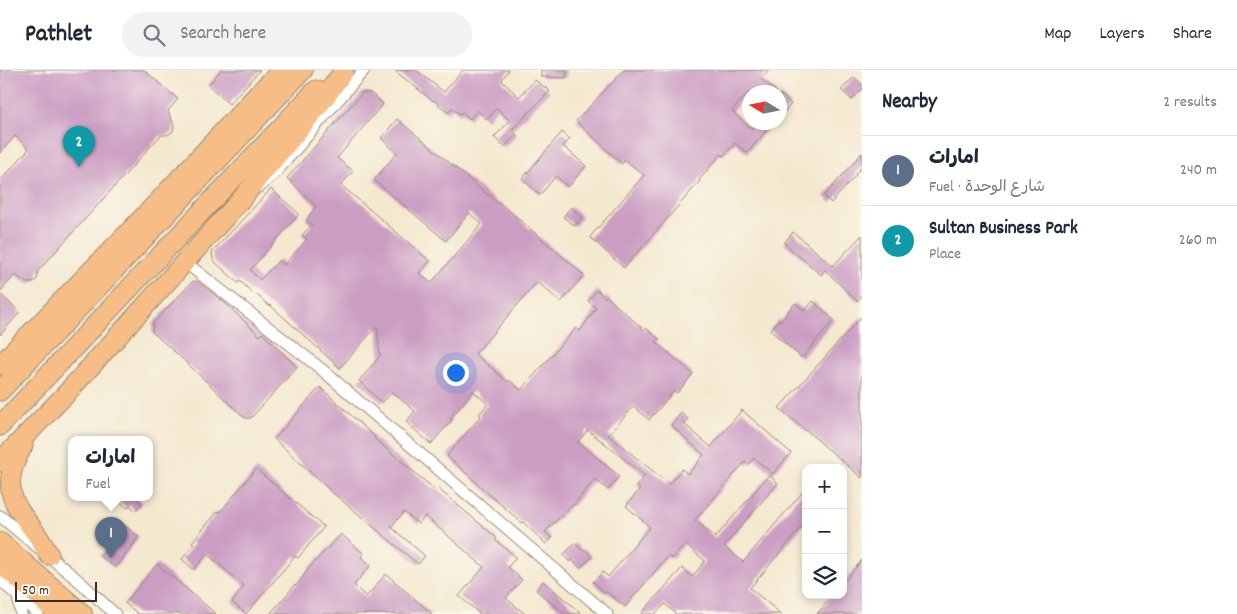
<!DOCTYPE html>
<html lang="en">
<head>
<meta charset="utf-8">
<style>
	:root { --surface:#fff; --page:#f2f2f3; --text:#1f2937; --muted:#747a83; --line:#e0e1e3; --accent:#c8321e }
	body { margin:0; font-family:Dekko,"Playpen Sans Arabic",sans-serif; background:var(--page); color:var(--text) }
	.controls { position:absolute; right:15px; bottom:15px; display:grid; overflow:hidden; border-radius:10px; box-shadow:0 2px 8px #0003 }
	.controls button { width:45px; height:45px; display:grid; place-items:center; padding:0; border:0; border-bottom:1px solid var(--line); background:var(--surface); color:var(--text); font:25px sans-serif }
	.compass { position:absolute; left:742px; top:15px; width:45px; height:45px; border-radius:50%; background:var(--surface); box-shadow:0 2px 8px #0003; rotate:280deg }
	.scale { position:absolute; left:15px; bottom:12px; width:82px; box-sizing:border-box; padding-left:5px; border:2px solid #3b2a1e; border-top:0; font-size:14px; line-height:18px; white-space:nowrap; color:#3b2a1e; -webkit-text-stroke:4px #fbf7ec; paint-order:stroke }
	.you { position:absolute; left:455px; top:302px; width:18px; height:18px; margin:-12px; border:4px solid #fff; border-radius:50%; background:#1a73e8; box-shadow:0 0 0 8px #1a73e833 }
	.badge { display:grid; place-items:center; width:32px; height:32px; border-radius:50%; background:var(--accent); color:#fff; font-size:16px; font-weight:700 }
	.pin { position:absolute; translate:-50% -41px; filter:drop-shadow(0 1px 2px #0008) }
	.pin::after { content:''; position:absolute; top:26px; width:18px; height:15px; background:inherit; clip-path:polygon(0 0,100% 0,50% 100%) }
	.popup { position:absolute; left:68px; top:366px; width:85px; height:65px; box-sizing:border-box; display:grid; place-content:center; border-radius:10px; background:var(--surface); filter:drop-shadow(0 1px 4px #0005); font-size:16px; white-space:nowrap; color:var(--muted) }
	.popup b { font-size:19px; color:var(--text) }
	.popup::after { content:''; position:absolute; left:50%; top:100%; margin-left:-10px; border:10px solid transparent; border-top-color:var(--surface) }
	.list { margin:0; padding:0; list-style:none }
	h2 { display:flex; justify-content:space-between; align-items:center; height:65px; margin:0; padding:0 20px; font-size:21px }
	h2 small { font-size:16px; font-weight:400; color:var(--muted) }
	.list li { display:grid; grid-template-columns:32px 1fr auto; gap:15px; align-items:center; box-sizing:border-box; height:70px; padding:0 20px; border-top:1px solid var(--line) }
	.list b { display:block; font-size:19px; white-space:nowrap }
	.list p { margin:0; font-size:16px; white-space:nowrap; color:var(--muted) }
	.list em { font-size:16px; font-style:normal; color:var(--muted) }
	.icon { flex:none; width:28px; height:28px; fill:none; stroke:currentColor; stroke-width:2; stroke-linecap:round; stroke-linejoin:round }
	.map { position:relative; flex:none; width:862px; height:544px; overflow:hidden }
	header { display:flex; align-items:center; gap:30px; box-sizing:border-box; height:70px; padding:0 25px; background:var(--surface); border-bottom:1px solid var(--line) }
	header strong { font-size:24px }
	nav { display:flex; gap:28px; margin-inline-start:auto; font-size:18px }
	.search { width:350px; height:45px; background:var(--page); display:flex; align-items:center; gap:12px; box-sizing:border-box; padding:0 18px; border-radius:28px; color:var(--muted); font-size:19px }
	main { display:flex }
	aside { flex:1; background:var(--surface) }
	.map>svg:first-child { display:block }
	.building { fill:#cb9dc3 }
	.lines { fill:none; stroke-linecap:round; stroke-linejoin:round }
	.minor-casing { stroke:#988976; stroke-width:13 }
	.trunk-casing { stroke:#988976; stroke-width:21 }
	.motorway-casing { stroke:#988976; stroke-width:22 }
	.minor { stroke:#fff; stroke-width:11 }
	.trunk { stroke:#f6be86; stroke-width:19 }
	.motorway { stroke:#f6be86; stroke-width:20 }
</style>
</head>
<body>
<header>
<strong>Pathlet</strong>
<div class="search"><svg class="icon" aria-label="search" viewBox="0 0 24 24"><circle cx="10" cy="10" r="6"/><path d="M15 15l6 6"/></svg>Search here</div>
<nav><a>Map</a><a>Layers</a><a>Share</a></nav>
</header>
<main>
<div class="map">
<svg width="862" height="544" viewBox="0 0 862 544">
	<rect width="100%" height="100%" fill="#fbf7ec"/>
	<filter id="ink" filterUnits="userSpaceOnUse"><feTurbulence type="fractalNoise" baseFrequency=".02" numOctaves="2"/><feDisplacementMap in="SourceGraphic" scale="10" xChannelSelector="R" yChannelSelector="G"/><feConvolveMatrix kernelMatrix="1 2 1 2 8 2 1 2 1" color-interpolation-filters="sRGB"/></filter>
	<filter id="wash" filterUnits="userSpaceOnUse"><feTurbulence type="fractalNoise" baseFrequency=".0096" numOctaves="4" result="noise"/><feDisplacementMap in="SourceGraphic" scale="20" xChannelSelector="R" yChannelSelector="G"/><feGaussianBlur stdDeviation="1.12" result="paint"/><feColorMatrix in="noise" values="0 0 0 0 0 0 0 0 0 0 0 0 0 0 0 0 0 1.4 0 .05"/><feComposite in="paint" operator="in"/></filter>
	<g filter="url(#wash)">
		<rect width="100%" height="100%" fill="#f4e8cf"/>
		<g id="blocks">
			<path class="building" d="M0,0H144L178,29L168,41L174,55L173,61L167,65H161L38,201L37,209L32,213H27L15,205L0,222V111L29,79L15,66L0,83Z
				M221,0H260L229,34L208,15Z
				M394,0H416L444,22L463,0H509L502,9L503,10L502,11L519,27L535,10L550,21L512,60L517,65L504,77L494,67L510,51L497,38L487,50L477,40L470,49L462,42L460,44L452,38L448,43L434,30L433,31Z
				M541,0H567L566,8L541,7Z
				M624,0H769L761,9L777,22H749L732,41L752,59L758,52H774L747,83L735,73L723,86L721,84L699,110L700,111L624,198L590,167L644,105L625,90L622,94L576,51Z
				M854,7L862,14V19L852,30L841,20Z
				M363,22L371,23L383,34L337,88L353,101L341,115L430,191L419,203L431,213L482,154L469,143L446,171L374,110L397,83L381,68L397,49L499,134L500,133L584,205L561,232L537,212L475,284L508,312L509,310L521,320L576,258L580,261L596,238L588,231L597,220L605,228L606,226L644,260L646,258L659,269L656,272L693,304L677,323L674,321L649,350L634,336L608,365L669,414L682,399L688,404L704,385L671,355L681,343L688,349L684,354L711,377L742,340L791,383L773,404L754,388L748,395L745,392L695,450L715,468L769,405L778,413L724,476L743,492L806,418V452L750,518L781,544H676L665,534L655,544H641L682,498L692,507L705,491L685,474L672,489L668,486L625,537L607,522L605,523L593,512L603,502L608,507L650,457L626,436L640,419L636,416L645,406L588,360L578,372L619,406L608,420L595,409L573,436L572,435L545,462L552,468L546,474L523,452L522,453L491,426L447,386L481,346L479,344L488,334L473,321L450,349L452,350L431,374L406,352L415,341L392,322L382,333L359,311L380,286L377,256L340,298L270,235L269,236L255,223L254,224L240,211L238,213L213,190L212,182L271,119L299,144L250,200L260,210L279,190L284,195L307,169L302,165L312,155L306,150L316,136L287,108Z
				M780,24L791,34L780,47Z
				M562,62L570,69L563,76L586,96L568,117L556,106L540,125L522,109Z
				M862,83V97L855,104L856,105L831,133L824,126Z
				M571,137L582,147L575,156L563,147Z
				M793,162L833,196L862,165V225L857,231L825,200L821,205L784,173Z
				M193,211L198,212L225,233L260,266L262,263L297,297L251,348H245L175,282L152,262L153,253Z
				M0,224L20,242L0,265Z
				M813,231L834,250L802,288L770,260L779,249L781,251L795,233L805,241Z
				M862,246V408L806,360V361L779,338Z
				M320,317L375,367L374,368L434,419L436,417L497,468L495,470L516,487L508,497L522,510L506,528L525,544H480L459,526L484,497L425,446L418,454L404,442L391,457L425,486L418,494L333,423L274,369Z
				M256,399L324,457L298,488L295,486L246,544L232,532L244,516L207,484L194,500L182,489L194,474L192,472L218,441L220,442Z
				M115,427H138L136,428L142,433L135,441L130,435L127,438Z
				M126,456L139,467L134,473H135L115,498L100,486Z
				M341,464L364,484L361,487L371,495L354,515L366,527L386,504L432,544H270L295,515L296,516L309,498Z
				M575,473L583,481L585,479L592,487L580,498L572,490L570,492L563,485Z
				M862,490V544H817L833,525H843V513Z
				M157,494L216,544H138L125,533Z
				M543,511L582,544H565L536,520Z"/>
		</g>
	</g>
	<g filter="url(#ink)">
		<use href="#blocks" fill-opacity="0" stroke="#988976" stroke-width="1"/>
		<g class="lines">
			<g class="minor-casing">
				<path id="minor" d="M259,117L276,102L364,0
					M185,192L320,298L607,544
					M0,446L79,511L115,544
					M0,510L38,544
					M18,527L21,544"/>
			</g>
			<g class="trunk-casing">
				<path id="trunk" d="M0,295L153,137L261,21L282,0
					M0,321L303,0
					M0,356L316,20
					M23,375C19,384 14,392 12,401C5,430 22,443 37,465C41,471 45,478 49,485
					M0,392L65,325L245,125C277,82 315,45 344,0"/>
			</g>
			<g class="motorway-casing">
				<path id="motorway" d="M0,473L82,544
					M0,492L59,544"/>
			</g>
			<use href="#minor" class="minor"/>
			<use href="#trunk" class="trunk"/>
			<use href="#motorway" class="motorway"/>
		</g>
	</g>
</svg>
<div class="controls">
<button>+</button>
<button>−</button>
<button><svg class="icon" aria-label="layers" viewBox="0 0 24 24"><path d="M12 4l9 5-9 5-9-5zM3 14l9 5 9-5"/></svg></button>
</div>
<svg class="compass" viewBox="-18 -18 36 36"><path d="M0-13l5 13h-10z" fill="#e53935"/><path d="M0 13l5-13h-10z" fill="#747a83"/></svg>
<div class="scale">50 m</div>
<div class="you"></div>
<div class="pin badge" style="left:111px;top:488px;background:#5c6f8a">1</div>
<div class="popup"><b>امارات</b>Fuel</div>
<div class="pin badge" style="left:79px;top:97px;background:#0f9aa8">2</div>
</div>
<aside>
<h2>Nearby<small>2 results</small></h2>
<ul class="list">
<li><span class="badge" style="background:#5c6f8a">1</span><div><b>امارات</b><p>Fuel · شارع الوحدة</p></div><em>240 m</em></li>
<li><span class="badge" style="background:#0f9aa8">2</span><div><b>Sultan Business Park</b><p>Place</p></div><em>260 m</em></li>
</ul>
</aside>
</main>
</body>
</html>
